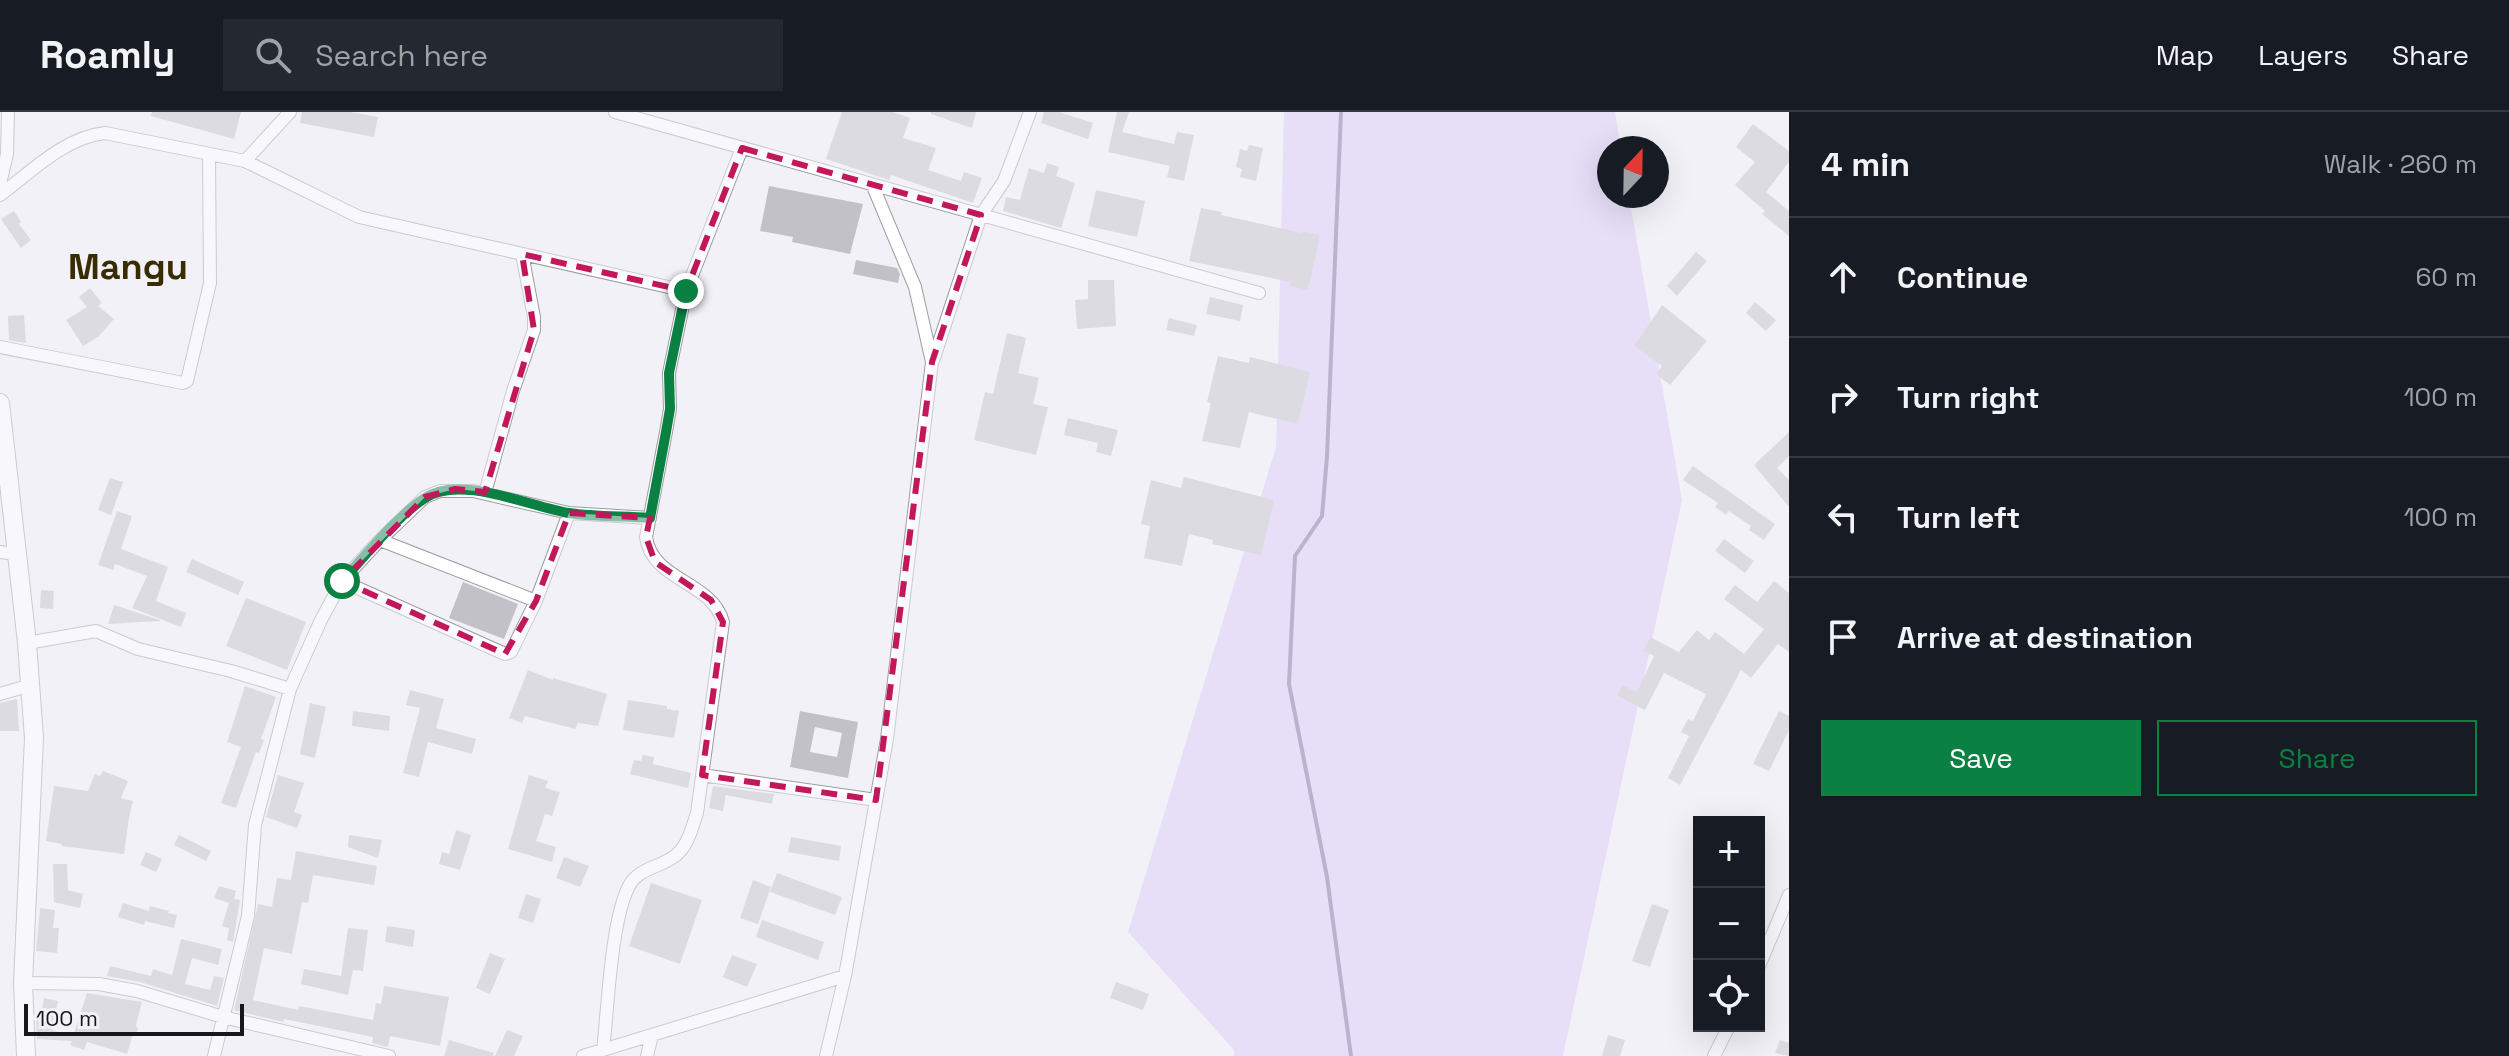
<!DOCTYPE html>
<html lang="en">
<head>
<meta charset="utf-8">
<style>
	:root { --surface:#171b24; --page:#242831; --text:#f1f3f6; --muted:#9ea1a6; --line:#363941; --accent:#0b8043 }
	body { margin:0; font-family:"Space Grotesk",sans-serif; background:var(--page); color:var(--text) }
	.controls { position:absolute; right:24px; bottom:24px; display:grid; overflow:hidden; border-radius:0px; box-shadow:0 8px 32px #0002 }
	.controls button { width:72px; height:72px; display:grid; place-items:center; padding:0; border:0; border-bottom:2px solid var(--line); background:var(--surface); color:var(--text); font:40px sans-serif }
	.compass { position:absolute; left:1597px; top:24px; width:72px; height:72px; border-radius:50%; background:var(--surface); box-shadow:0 8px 32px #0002; rotate:22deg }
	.scale { position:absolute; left:24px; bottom:20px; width:220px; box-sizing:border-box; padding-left:8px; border:4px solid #18171a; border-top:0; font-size:22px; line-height:28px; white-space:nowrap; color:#18171a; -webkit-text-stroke:6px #f3f1f8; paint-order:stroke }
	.stop { position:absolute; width:24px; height:24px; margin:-18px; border:6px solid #0b8043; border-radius:50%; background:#fff }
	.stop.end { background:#0b8043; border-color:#fff; box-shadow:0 2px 8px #0008 }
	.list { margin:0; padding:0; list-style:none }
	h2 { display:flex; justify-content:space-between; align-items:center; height:104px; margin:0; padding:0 32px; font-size:34px }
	h2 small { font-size:26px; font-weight:400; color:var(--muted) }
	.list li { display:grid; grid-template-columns:52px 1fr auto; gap:24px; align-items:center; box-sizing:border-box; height:120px; padding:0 32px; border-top:2px solid var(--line) }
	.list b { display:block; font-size:30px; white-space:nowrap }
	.list em { font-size:26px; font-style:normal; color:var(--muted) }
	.actions { display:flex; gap:16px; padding:24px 32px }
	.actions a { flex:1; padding:18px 0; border:2px solid var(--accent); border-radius:0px; text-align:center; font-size:28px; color:var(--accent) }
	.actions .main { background:var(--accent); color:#fff }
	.icon { flex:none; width:44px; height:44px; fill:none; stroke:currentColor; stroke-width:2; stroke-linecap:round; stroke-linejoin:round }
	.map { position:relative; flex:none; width:1789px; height:944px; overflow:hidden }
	header { display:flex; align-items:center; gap:48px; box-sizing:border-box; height:112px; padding:0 40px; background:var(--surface); border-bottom:2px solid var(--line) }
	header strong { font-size:38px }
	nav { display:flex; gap:44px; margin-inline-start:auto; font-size:28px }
	.search { width:560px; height:72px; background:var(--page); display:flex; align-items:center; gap:20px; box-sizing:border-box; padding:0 28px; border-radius:0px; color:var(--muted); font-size:30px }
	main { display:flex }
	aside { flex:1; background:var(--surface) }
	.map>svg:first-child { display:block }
	.green { fill:#d9cbf8 }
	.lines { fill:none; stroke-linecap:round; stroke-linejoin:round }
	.stream { stroke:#79689c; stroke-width:4 }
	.building { fill:#c3c1c8; fill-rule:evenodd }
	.street-casing { stroke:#9e9ca3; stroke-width:14 }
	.secondary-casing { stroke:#9e9ca3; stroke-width:20 }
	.street { stroke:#fff; stroke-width:12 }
	.secondary { stroke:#fff; stroke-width:18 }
	.route { stroke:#0b8043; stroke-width:10 }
	.marked { fill:none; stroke:#c2185b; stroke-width:6; stroke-dasharray:16 10; stroke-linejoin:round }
	.labels { text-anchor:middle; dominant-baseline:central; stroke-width:6; stroke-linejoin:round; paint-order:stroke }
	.district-label { font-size:36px; font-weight:bold; fill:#392c01; stroke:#f3f1f8 }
</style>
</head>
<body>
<header>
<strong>Roamly</strong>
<div class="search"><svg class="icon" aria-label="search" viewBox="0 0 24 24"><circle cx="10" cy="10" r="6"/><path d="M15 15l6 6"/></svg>Search here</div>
<nav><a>Map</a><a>Layers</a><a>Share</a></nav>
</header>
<main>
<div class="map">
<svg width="1789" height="944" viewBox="0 0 1789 944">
	<rect width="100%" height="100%" fill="#f3f1f8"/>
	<path class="green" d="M1284,0H1615L1621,36H1609V84H1629L1682,388L1563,944H1234V938L1128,820L1276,335Z"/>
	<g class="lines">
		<path class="stream" d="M1341,0L1327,344L1322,404L1295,444L1289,572L1327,765L1351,944"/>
	</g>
	<path class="building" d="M152,0H241L234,27L151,4Z
		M302,0H350L378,5L374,25L300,11Z
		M842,0H893L910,6L903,26L936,36L928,58L961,69L964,60L982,66L973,91L891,63L889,68L826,47Z
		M931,0H976L972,16L931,2Z
		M1044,0H1059L1093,11L1088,27L1041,11Z
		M1117,0H1129L1122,20L1174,32L1177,20L1194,23L1184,69L1167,65L1170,54L1108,40Z
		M1753,12L1789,39V50L1766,80L1789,99V124L1762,102L1765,99L1735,73L1755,50L1736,35Z
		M1249,33L1263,36L1256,69L1240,65L1242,57L1236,55L1240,37L1247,39Z
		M1047,51L1059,55L1056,64L1075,71L1061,116L1003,99L1006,85L1020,88L1029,56L1044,61Z
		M769,74L863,92L850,142L792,130L793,125L760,119Z
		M1096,78L1145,89L1137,125L1088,114Z
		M1201,96L1222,100L1221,103L1302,121V119L1320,123L1308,178L1290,174L1291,170L1189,149Z
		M14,99L21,110L19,112L31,128L21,136L1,107Z
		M1696,140L1707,149L1677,184L1667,174Z
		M856,148L897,156L900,162L898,171L853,162Z
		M1088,168H1114L1116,214L1077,217L1075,188L1088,187Z
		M90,176L102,191L98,194L114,207L99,224L83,234L66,208L87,195L79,185Z
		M1210,185L1243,193L1240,209L1206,202Z
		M1755,190L1776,208L1766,219L1746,201Z
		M1662,193L1707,229L1670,273L1656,262L1662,254L1634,234Z
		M24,203L26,231L9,228L8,204Z
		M1169,206L1197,213L1194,224L1166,218Z
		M1007,221L1026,226L1018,261L1039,266L1033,292L1048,295L1036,343L974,328L985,280L993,282Z
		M1218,244L1249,251L1250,245L1310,260L1298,312L1249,300L1240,336L1202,329L1211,291L1207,290Z
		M1068,306L1118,318L1111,344L1096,340L1098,331L1064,323Z
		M1789,320V344L1777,356L1789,368V395L1754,353Z
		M1693,354L1775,412L1764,428L1749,418L1751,414L1729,399L1726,403L1715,395L1718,391L1683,368Z
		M1184,365L1274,388L1261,443L1212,432L1213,428L1189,422L1182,454L1144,446L1150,414L1141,412L1151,368L1181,376Z
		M110,366L123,370L111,403L98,398Z
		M117,399L132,404L121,437L168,455L156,489L186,501L181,515L132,496L147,464L115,452L113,458L98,453Z
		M1724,427L1754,449L1745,461L1715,439Z
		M192,447L244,470L238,483L186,460Z
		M1774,469L1789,481V540L1778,532L1751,566L1741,558L1680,673L1668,666L1689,624L1681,620L1688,607L1693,609L1706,582L1664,561L1645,598L1617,584L1622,573L1637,580L1654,544L1643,539L1650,525L1679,540L1697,518L1709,528L1715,520L1744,542L1764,517L1724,487L1735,473L1757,490Z
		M463,470L518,492L504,527L449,506Z
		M41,478L54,479L53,497L40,496Z
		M246,486L306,510L287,558L226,534Z
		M114,493L160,508V509L108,512Z
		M528,558L553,568V566L607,582L598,614L578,611L575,617L525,604L522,611L509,606Z
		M245,574L276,585L261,627L264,628L259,641L256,640L236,696L221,691L241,635L227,630Z
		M410,578L444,587L436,616L476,627L472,642L428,630L419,665L403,661L420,596L406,593Z
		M17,587L19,619H0V591Z
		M628,588L667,594V597L679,599L674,626L623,618Z
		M310,591L326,595L315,646L300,642Z
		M353,599L390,604L389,619L352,614Z
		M800,599L858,610L848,666L790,655ZM815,615L842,621L837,645L810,640Z
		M1779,599L1789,604V618L1769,659L1753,652Z
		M643,643L654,645L653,652L691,661L688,676L630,662L634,648L641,649Z
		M103,659L128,669L121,686L133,689L129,705L124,742L62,734V732L46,729L54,674L88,679L95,662L100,664Z
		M278,663L304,671L294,700L302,703L297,716L266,705Z
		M529,663L548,669L545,676L560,680L552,704L545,702L536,729L556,735L552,750L508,737Z
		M713,674L774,682L772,692L726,683L723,699L709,696Z
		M456,718L471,723L460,758L439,752L442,740L449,742Z
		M179,723L211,739L206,749L174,733Z
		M349,723L382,728L378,746L348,735Z
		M791,725L841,734L839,749L788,740Z
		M296,739L377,754L374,773L313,763L308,791L302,790L292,842L264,836L253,888L298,898L299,894L373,908L376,891L381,892L384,874L449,885L440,934L390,924L388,935L372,931L373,925L284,907L283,910L234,898L258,792L272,795L277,766L291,768Z
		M146,740L162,747L156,760L140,753Z
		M564,745L589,754L580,775L556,766Z
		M53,752H67L68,778L83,782L80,796L54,790Z
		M777,761L842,785L835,803L770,780Z
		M753,768L771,775L758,812L740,806Z
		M651,771L702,788L680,852L629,834Z
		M219,774L236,779L234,787L240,788L233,830L227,828L229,816L222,814L229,791L214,786Z
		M526,782L541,787L533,811L518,806Z
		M123,791L149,799L150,794L169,799L168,801L177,803L174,816L145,809L144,813L118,805Z
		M1652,792L1669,798L1650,855L1632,849Z
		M40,796L55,798L53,816H59L57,841L36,839Z
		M762,808L824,830L818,848L756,825Z
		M387,814L415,818L413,835L385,830Z
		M348,816L368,818L363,859L353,858L348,883L301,872L304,857L341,864Z
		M181,827L222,837L218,853L192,846L185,872L210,878L214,864L224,866L217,894L140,870L107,864L110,854L151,864L153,857L172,863Z
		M490,841L505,847L490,882L476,876Z
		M732,843L757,852L747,875L723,865Z
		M1116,870L1149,882L1143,898L1110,886Z
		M87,881L142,890L136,913L138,918L132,925L127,942L87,930L84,938L70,933L72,929L37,927L36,904H41L44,886L58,889L52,918L73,924Z
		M507,918L523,924L514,944H495Z
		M1608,923L1625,928L1620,944H1602Z
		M449,928L494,941L493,944H444Z
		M1780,928L1789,931V944L1775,941Z"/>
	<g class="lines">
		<g class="street-casing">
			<path id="street" d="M615,0L1259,181
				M245,49L290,0
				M0,72L7,42L8,0
				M0,83C31,60 65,25 105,21L245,49L359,105L686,179
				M0,235L183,271L187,269L210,171L209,42
				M933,249L981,103L1004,69L1030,0
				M485,381L513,279L534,218V205L522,142
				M380,428L536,489
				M0,440L15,442
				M342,469L505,542L511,540L536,489L569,401
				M27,531L96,519L138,537L231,559L290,577
				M0,582L31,573
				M702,663L876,688
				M1759,854L1789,783
				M23,871L99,872L137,879L223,905L389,944
				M603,938C608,896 611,808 629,774C638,756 661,755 675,744C688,734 692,716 697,701L723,510C712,469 652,469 646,425L666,320L670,297L669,261L686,179L742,36
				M214,944L248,804L255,713L290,577L321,508L342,469L380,428L425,385L440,379H473L569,401L650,406
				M583,944L845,864
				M647,944L652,923
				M826,944L845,864L887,627L932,250L915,175L872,72
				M1714,944L1729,914"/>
		</g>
		<g class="secondary-casing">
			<path id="secondary" d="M0,291L27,531L34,626L23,871L26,944"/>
		</g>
		<use href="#street" class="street"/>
		<use href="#secondary" class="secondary"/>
	</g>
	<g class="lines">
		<path class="route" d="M342,469C366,443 396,405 425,386C460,362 531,395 569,401C595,405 623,404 650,406L666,320L670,297L669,261L686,179"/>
	</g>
	<path d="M0 0H1789V944H0ZM742,36L981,103L932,250L876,688L702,663L723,510L711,488L655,450L646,425L650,406L569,401L536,489L505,542L342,469L425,385L455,377L485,380L534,218L522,142L686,179Z" fill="#f3f1f8" fill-opacity=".55" fill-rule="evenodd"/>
	<path class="marked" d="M742,36L981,103L932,250L876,688L702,663L723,510L711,488L655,450L646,425L650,406L569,401L536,489L505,542L342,469L425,385L455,377L485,380L534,218L522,142L686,179Z"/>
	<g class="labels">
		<g class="district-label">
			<text x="128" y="155">Mangu</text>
		</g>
	</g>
</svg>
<div class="controls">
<button>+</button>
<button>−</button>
<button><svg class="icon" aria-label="locate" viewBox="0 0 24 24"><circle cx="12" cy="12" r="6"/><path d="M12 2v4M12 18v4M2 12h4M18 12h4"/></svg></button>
</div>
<svg class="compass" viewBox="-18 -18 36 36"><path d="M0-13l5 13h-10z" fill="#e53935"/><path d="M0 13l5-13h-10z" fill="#9ea1a6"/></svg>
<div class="scale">100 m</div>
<div class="stop" style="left:342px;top:469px"></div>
<div class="stop end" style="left:686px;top:179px"></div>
</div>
<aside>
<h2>4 min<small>Walk · 260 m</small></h2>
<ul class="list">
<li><svg class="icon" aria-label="ahead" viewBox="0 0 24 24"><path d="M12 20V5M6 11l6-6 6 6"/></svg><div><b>Continue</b></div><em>60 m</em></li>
<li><svg class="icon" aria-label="right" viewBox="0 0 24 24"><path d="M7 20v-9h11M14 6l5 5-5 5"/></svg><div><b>Turn right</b></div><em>100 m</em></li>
<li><svg class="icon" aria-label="left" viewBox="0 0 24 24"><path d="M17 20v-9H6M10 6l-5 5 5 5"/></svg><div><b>Turn left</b></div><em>100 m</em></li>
<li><svg class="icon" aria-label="arrive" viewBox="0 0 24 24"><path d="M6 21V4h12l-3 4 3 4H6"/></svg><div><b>Arrive at destination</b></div></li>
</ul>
<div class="actions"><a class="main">Save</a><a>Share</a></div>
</aside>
</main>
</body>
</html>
